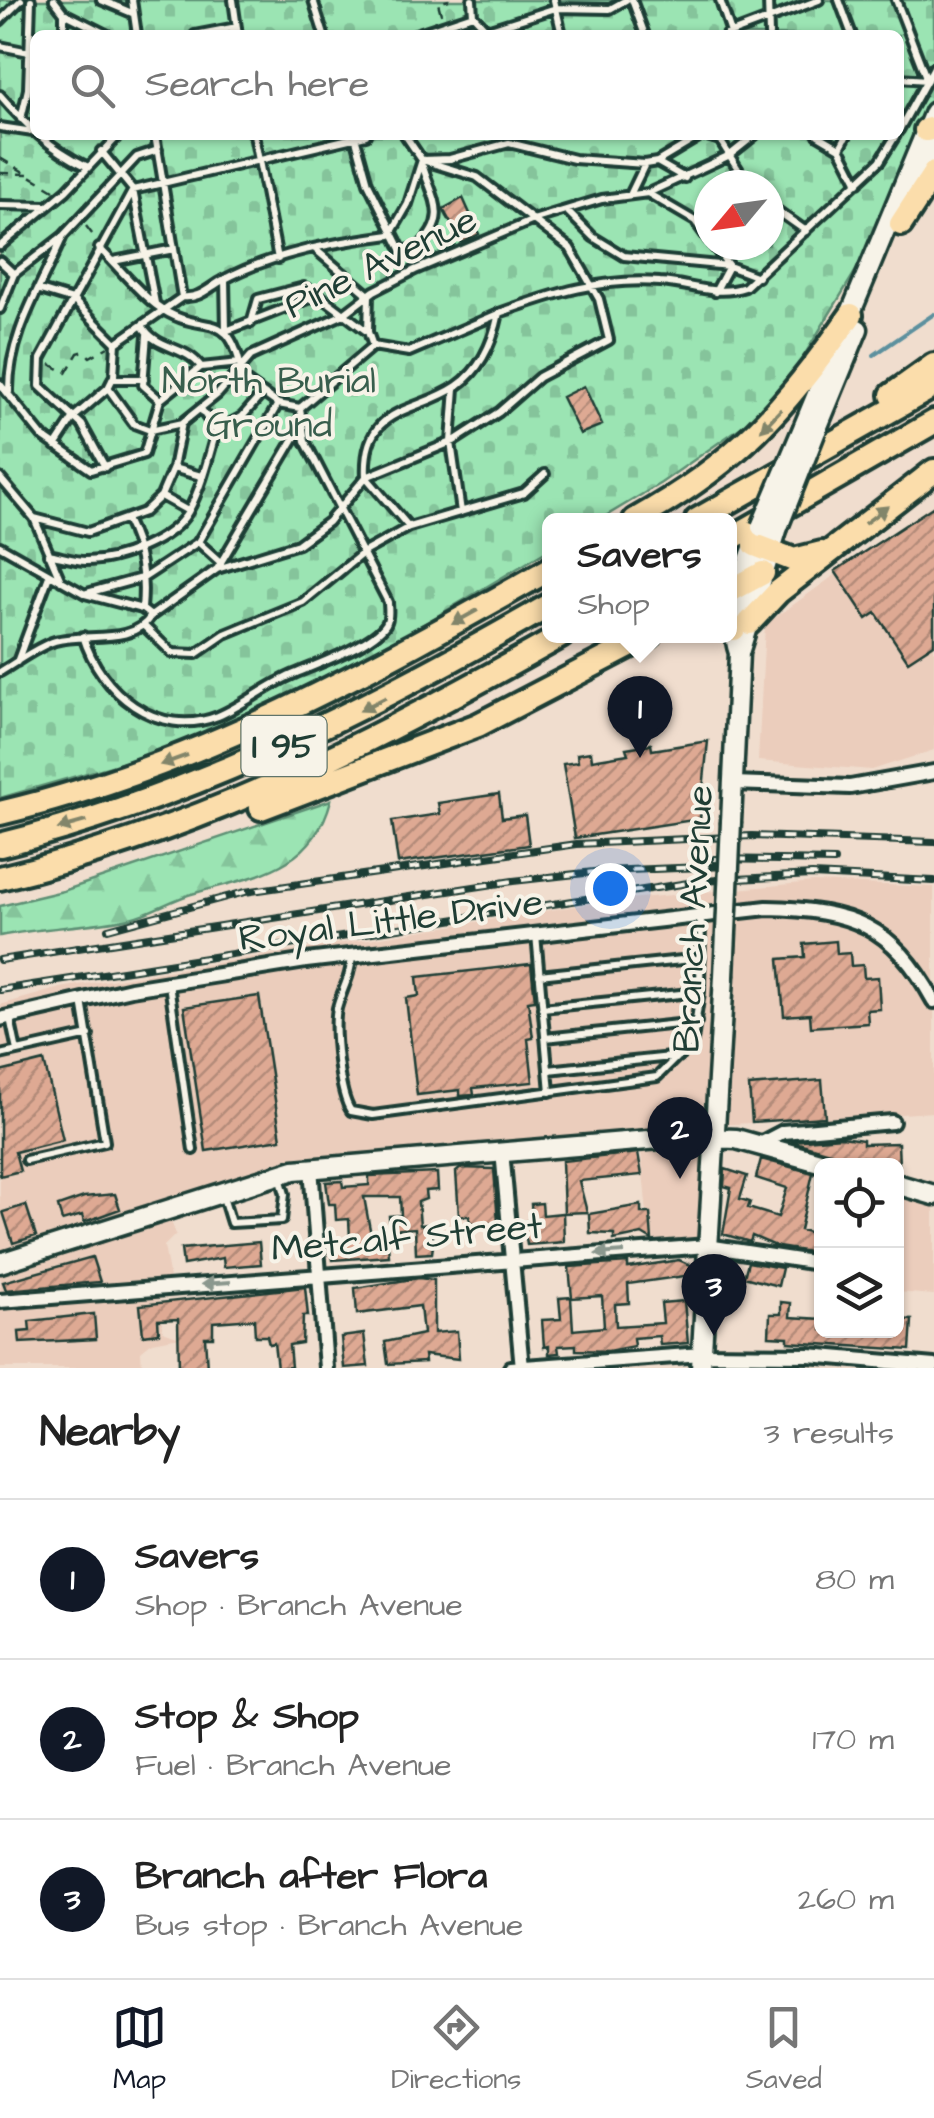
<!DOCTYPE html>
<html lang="en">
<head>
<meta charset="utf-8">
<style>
	:root { --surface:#fff; --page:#f2f2f2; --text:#222; --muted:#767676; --line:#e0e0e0; --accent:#111827 }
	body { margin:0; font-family:"Architects Daughter",sans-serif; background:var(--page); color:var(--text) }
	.controls { position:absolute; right:30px; bottom:30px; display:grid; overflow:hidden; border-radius:15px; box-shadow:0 2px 8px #0004 }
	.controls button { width:90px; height:90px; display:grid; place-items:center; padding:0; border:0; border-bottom:2px solid var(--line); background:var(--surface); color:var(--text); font:50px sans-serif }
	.compass { position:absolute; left:694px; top:170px; width:90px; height:90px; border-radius:50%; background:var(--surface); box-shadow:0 2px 8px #0004; rotate:241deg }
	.you { position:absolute; left:610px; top:888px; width:35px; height:35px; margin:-25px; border:8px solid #fff; border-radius:50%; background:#1a73e8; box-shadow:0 0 0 15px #1a73e833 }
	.badge { display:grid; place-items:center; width:65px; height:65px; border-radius:50%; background:var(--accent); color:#fff; font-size:32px; font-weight:700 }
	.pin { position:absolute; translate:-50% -82px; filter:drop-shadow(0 2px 5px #0008) }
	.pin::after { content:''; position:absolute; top:52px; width:35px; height:30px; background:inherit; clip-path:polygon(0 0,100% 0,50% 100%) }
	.popup { position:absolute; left:542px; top:513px; width:195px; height:130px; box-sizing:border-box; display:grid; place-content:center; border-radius:15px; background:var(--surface); filter:drop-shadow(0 2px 8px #0005); font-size:32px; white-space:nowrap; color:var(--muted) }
	.popup b { font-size:38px; color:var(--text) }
	.popup::after { content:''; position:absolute; left:50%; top:100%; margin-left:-20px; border:20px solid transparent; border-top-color:var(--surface) }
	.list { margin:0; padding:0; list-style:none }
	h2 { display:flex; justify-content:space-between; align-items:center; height:130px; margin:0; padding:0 40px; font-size:42px }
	h2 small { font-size:32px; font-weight:400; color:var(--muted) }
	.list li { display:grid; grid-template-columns:65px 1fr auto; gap:30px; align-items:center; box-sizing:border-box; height:160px; padding:0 40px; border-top:2px solid var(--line) }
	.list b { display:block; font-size:38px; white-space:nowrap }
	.list p { margin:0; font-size:32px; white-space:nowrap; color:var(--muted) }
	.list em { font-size:32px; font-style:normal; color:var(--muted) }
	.icon { flex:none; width:55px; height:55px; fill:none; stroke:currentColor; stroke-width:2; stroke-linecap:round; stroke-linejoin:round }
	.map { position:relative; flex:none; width:934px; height:1368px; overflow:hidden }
	.search { position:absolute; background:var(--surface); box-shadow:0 2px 8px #0004; left:30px; right:30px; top:30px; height:110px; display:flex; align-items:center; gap:25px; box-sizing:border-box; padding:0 35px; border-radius:15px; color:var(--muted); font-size:38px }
	.sheet { height:610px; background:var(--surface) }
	nav { display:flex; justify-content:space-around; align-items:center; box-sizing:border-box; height:140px; border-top:2px solid var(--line); background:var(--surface); font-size:28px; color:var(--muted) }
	nav a { display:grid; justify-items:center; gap:5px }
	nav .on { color:var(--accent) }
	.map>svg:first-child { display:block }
	.built { fill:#ebcdbc }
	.forest { fill:url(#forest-firs); stroke:#5d9074; stroke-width:2.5 }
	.cemetery { fill:url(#cemetery-stones); stroke:#5d9074; stroke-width:2.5; fill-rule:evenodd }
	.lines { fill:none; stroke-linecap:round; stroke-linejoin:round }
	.stream { stroke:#5b909e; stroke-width:4 }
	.building { fill:url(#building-hatch); stroke:#1f3d34; stroke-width:2.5 }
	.lane-casing { stroke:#1f3d34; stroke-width:14 }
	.street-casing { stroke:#1f3d34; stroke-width:20 }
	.secondary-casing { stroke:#1f3d34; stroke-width:25 }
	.highway-casing { stroke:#1f3d34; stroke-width:30 }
	.path { stroke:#1f3d34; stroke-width:2.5; stroke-dasharray:10 8; stroke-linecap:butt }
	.lane { stroke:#f7f3e8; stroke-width:6 }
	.street { stroke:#f7f3e8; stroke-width:12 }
	.secondary { stroke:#f7f3e8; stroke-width:18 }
	.highway { stroke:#fbddab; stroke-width:22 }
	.rail-casing { stroke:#1f3d34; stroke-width:8 }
	.rail { stroke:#f7f3e8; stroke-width:4; stroke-dasharray:11; stroke-linecap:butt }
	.secondary-bridge-casing { stroke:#1f3d34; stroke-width:25; stroke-linecap:butt }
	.secondary-bridge { stroke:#f7f3e8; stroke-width:18 }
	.oneway { fill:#82856a }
	.oneway2 { fill:#8b988e }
	.labels { text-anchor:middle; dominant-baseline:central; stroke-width:8; stroke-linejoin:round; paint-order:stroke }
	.shield { fill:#f7f3e8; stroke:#60746a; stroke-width:2.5 }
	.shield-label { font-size:35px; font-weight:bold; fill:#1f3d34 }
	.street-label { font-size:38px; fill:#1f3d34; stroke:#f7f3e8 }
	.park-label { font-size:38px; fill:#385e4d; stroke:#f7f3e8 }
</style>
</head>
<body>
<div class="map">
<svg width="934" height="1368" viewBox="0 0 934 1368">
	<defs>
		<pattern id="forest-firs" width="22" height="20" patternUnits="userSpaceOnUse" patternTransform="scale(2.5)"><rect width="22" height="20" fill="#9be4b3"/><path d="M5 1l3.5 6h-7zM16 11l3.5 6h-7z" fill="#85c49b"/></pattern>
		<pattern id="cemetery-stones" width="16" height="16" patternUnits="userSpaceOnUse" patternTransform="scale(2.5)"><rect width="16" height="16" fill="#9be4b3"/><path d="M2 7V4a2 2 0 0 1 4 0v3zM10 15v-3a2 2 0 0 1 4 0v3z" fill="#85c49b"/></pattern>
		<pattern id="building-hatch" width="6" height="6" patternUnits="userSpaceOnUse" patternTransform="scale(2.5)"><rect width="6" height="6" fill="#dea993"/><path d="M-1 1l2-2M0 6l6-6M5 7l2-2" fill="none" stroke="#b38b79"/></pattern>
	</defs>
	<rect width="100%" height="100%" fill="#f0ddce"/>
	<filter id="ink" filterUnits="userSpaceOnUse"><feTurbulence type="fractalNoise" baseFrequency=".01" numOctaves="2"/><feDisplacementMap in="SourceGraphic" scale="20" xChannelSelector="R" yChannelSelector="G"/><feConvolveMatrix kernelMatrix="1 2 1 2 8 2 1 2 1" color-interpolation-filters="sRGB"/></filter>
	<g filter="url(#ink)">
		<path class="built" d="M934,504V750L872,770L758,761L765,625Z
			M813,882L934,887V1112L717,1125L710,1241L650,1245L640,1141L319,1166L166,1209L176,1234L164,1246L171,1285L158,1288L163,1331L180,1337L152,1342L141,1351L142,1368H0V1005L60,988L607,901Z
			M898,1184L934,1191V1295L897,1292Z"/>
		<path class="forest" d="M331,800C313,870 254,876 195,893C172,899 152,913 130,918C87,927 43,927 0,936V906L63,891Z"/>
		<path class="cemetery" d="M0,0H934V104L877,236L799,364L754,418L661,483L599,520H550V549L301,697L202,740L0,798ZM35,35H899V135H35ZM709,185H769V245H709Z"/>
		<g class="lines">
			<path class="stream" d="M874,355L934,314"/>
		</g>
		<path class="building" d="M463,198L479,234L462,243L443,209Z
			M584,386L602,425L580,434L562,397Z
			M934,506V644L908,661L876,613L867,619L835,571Z
			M708,741L700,819L575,838L563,764L578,762L577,754L591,752L592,760L628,754L626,748L651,744L652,750Z
			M499,794L502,818L525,815L529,845L398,863L392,821L440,814L438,803Z
			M836,941L837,954L850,953L851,966L863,965L864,978L878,977L880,1009L867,1010L868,1023L811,1027L810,1014L784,1016L779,959L805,957L804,944Z
			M531,964L535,1000L528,1001L533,1038L528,1039L533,1082L473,1088L474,1095L460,1096V1090L417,1095L406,998L419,996L417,977Z
			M259,996L281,1139L206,1151L184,1007Z
			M44,1061L63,1140L15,1152L20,1171L0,1176V1072Z
			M822,1080L825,1117L752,1122L749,1086Z
			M842,1137L863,1140V1144L898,1143L899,1166L867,1164L866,1157L843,1156L791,1141Z
			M638,1153L642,1175L579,1181L587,1212L564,1213L562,1161Z
			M761,1159L813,1173L800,1230L822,1235V1254L778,1247L752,1236L750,1242L723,1234L731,1188L724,1186L725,1169L747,1176L740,1199L750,1202L748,1208L778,1217L787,1188L756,1178Z
			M461,1168L494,1169L498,1223L477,1224L470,1222L469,1216H459L456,1172Z
			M437,1173L438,1190L425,1191L426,1199L418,1202L420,1225L429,1224L434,1239L432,1253L416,1254L415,1228L390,1230L389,1216L401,1215L400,1197H364L371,1235L387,1234L389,1256L333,1260L331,1240L350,1239L349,1219L336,1220L335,1204H329L326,1182L342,1181L343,1187L369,1185V1176Z
			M115,1194L120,1209L84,1222L82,1215L62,1221L58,1206L84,1197Z
			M542,1203L543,1215L563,1213L564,1242L527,1245L523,1222L532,1219L531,1204Z
			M26,1205L36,1236L13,1243L3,1212Z
			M641,1205V1213H650L652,1240L642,1234L614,1240V1234L590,1233L589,1214Z
			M259,1242L261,1264L224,1267L223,1258L183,1265L181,1249Z
			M92,1257L100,1282L6,1290L3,1282Z
			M679,1260L691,1265L692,1275L628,1284L629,1303L615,1304L616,1326L663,1323L661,1303L684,1301L688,1343L660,1345L659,1336L633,1338L634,1346L608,1351L576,1350V1345L558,1346L559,1353L549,1354V1346L544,1347L542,1320L561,1319L559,1298L571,1297L573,1330L604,1327L602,1296L572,1298L569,1267L628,1263V1268Z
			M748,1262L782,1268L778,1286L744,1277Z
			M419,1278L434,1280V1333L457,1331L459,1359L424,1355L425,1362L388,1364L385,1342L423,1334L420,1306L357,1314L355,1288Z
			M305,1287L308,1316H303L302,1343L289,1345L291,1367L277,1368L274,1343L269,1344L267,1336H255L254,1319L213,1322V1337H205L207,1368H179L178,1319L158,1320L159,1333L143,1335L140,1305Z
			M781,1302L791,1303L790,1317L822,1319V1330H896V1319L912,1320L910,1350L788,1342V1337L769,1336L770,1314H781Z
			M94,1314L96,1339L20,1343L19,1332L30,1331L29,1321Z
			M364,1334L368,1366L344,1368L341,1337Z"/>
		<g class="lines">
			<g class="lane-casing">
				<path id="lane" d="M54,0L64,13L108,35
					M101,0L132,13
					M132,0L137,35
					M233,0L238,35
					M313,0L324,35
					M472,0L473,15
					M554,0L562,35
					M632,0L645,35
					M720,0L731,33
					M768,0L769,35
					M839,0L852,35
					M896,0L927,80L899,78
					M0,21L21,0
					M64,35V13
					M195,35L237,27
					M413,35L473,15L487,30L556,8L610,9L626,0
					M726,35L819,0
					M0,46L34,53
					M0,95C27,126 49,148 86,166
					M21,119L28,89L31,0
					M0,127L33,132
					M899,130L934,67
					M155,135L182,297
					M254,135L278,259
					M366,135L133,190L73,300L116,343L114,376L108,388L134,424L150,430L182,423L218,394L251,356L344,314L374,291L415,270L536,219L602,199L648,193L730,155L755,135
					M405,135L422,160L477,177L570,248L599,299L609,340L539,377L499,412L454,441L366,477L409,527
					M704,135L720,140L748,185
					M818,135L840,148L858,183
					M355,136L368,183L402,251L419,247C450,217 433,199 423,167
					M840,148L847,135
					M101,151L133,190L155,303
					M657,162L685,178
					M631,193L645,164
					M649,194L695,221L709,240
					M0,205L47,206
					M769,205L806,231
					M567,211L593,237L624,256L729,266L758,277
					M713,245L729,266L715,292
					M0,246L66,191L119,135
					M315,249L369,295L368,331
					M0,261L14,274
					M113,261L174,249
					M225,279L226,331L319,295L368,332L373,346
					M40,290L73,300L41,359L40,386L82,425L105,467
					M182,297C200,299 208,288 223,280C273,253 336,242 390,235L408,204L422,160L450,159L509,143L574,159L645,164L657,162L702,135
					M0,309L14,274L63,236L137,157L158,150
					M251,323L258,299L304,287L319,295
					M142,325C155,350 186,345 201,367L160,400L143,385L147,335
					M116,343L182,297
					M201,367L240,363
					M112,379H144
					M0,384L42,436L91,470L144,454L160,400
					M455,388L451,442L461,512
					M9,392C8,336 41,287 63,236
					M300,408L373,346L409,352L498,314
					M216,431L242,417L262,394
					M55,446L74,417L108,388
					M173,468L201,476
					M0,478L34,518L61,581
					M161,496L188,511
					M34,518L88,532L144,512L161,496L173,468L182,423
					M126,519C141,550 145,575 142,609
					M198,542L219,561
					M0,546L85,594L142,609L151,616L217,569L298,544L328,522L366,477C362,404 414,415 457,386C482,369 493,342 499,313C552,294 603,277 660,282C691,284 715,297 745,287L880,161L896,135
					M48,554C60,556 74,561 86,561C118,561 171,541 188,512C201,489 209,456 216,431L201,409
					M217,569L302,425
					M87,593L145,577L198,542L278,404
					M144,626L172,653L196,654L225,634L303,602L364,552L409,527L524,493L545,474
					M83,636C100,692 157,740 218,716C244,705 266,686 292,675C315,665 372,645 386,624C390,617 388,609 388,602L305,441L300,408L278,404L243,379C230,300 204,341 156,305C135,289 118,266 99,248
					M17,662L49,576
					M0,672C17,662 36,647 55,641C85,632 132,646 151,616
					M536,934L550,1092
					M352,955C351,977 342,989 337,1008C333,1029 339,1094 351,1111L373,1115L657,1077L693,1041L700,992L701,917
					M539,975L701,958
					M169,984L193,1150
					M542,1008L700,992
					M10,1018L17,1051
					M545,1038L697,1022
					M0,1055L89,1035
					M548,1070L680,1056
					M26,1160L105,1142L82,1001
					M223,1197L231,1223L282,1220L285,1194L280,1177"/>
			</g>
			<g class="street-casing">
				<path id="street" d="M733,783L850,787L934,772
					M0,1019L131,989L306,961L767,908C851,910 892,924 934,1001
					M758,1145L783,1132L892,1122
					M502,1151L522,1368
					M311,1167L326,1368
					M0,1301L707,1246L818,1263
					M511,1368L702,1354L809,1355L934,1366"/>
			</g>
			<g class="secondary-casing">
				<path id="secondary" d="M918,185L934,147
					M803,428L934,112
					M816,431L858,329
					M739,653L777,530
					M731,822L739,653C726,616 745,569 759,533
					M896,1184L934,1195
					M0,1263L294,1170L684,1137L736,1139L834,1166
					M701,1368L724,976"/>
			</g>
			<g class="highway-casing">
				<path id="highway" d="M926,130L934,128
					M901,224L934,173
					M892,395L934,365
					M635,520C737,463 785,409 851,315
					M697,520L934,386
					M730,539L934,422
					M755,545L794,560L822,553
					M730,591L763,573
					M749,623L778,592L934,471
					M730,625L734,629
					M261,808L478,725L649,636
					M0,813C200,766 373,669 550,569
					M0,845C198,796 374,706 550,605
					M0,878C203,830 381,738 561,636"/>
			</g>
			<path class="path" d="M441,14L438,3L449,0
				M0,158L54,190
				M0,173L28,174
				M86,226L96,239
				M50,364L66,373L78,353L84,351L90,357L108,347"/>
			<use href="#lane" class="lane"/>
			<use href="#street" class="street"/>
			<use href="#secondary" class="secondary"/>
			<use href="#highway" class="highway"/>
			<g class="rail-casing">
				<path id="rail" d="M714,859L834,861
					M108,929L245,892L577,844L752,836L934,842
					M0,960L513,881L603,871L728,866
					M0,990L701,881L812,875L934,881"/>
			</g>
			<use href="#rail" class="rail"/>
			<g class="secondary-bridge-casing">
				<path id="secondary-bridge" d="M761,527L803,428
					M777,530L816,431
					M724,976L731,822"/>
			</g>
			<use href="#secondary-bridge" class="secondary-bridge"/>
		</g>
		<defs><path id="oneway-solid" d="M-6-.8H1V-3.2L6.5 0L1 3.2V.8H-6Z" transform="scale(2.5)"/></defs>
		<g class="oneway">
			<use href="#oneway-solid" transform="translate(771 420) rotate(134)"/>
			<use href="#oneway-solid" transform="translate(876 515) rotate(-37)"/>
			<use href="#oneway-solid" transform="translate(465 617) rotate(151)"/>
			<use href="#oneway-solid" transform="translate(373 704) rotate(153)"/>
			<use href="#oneway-solid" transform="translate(174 760) rotate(160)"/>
			<use href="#oneway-solid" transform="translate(72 825) rotate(164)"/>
		</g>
		<g class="oneway2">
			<use href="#oneway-solid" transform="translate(610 1253) rotate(176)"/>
			<use href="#oneway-solid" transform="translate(216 1283) rotate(176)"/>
		</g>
	</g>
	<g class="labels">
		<rect class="shield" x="241.5" y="716" width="85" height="60" rx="8"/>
		<g class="shield-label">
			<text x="284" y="746">I 95</text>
		</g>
		<g class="street-label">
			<text transform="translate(381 263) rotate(-26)">Pine Avenue</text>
			<text transform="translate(694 919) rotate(-87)">Branch Avenue</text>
			<text transform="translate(391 921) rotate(-7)">Royal Little Drive</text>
			<text transform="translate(407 1238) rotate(-5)">Metcalf Street</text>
		</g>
		<g class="park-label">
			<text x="269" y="382">North Burial<tspan x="269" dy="44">Ground</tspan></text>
		</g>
	</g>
</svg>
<div class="controls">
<button><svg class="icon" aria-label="locate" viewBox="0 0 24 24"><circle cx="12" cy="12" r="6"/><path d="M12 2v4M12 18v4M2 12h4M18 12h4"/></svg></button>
<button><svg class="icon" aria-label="layers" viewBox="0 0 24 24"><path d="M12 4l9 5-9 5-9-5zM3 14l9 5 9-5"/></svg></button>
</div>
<svg class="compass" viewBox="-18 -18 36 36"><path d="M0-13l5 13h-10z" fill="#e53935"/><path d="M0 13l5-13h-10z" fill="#767676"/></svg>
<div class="you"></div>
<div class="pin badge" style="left:640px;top:758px">1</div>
<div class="popup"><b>Savers</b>Shop</div>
<div class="pin badge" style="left:680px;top:1179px">2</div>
<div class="pin badge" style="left:714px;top:1336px">3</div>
<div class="search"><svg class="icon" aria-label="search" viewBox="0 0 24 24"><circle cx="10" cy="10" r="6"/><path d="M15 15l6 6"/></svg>Search here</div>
</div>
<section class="sheet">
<h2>Nearby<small>3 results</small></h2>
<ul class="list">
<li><span class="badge">1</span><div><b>Savers</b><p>Shop · Branch Avenue</p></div><em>80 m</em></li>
<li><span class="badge">2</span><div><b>Stop &amp; Shop</b><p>Fuel · Branch Avenue</p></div><em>170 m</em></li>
<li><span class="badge">3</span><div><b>Branch after Flora</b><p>Bus stop · Branch Avenue</p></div><em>260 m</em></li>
</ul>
</section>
<nav>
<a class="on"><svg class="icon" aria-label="map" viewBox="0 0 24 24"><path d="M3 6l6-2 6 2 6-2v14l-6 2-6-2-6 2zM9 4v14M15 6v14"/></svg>Map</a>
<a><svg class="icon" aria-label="directions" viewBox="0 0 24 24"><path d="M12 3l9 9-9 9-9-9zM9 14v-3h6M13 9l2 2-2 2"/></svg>Directions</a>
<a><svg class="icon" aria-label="saved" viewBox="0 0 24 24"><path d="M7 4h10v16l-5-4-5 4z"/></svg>Saved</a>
</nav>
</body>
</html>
